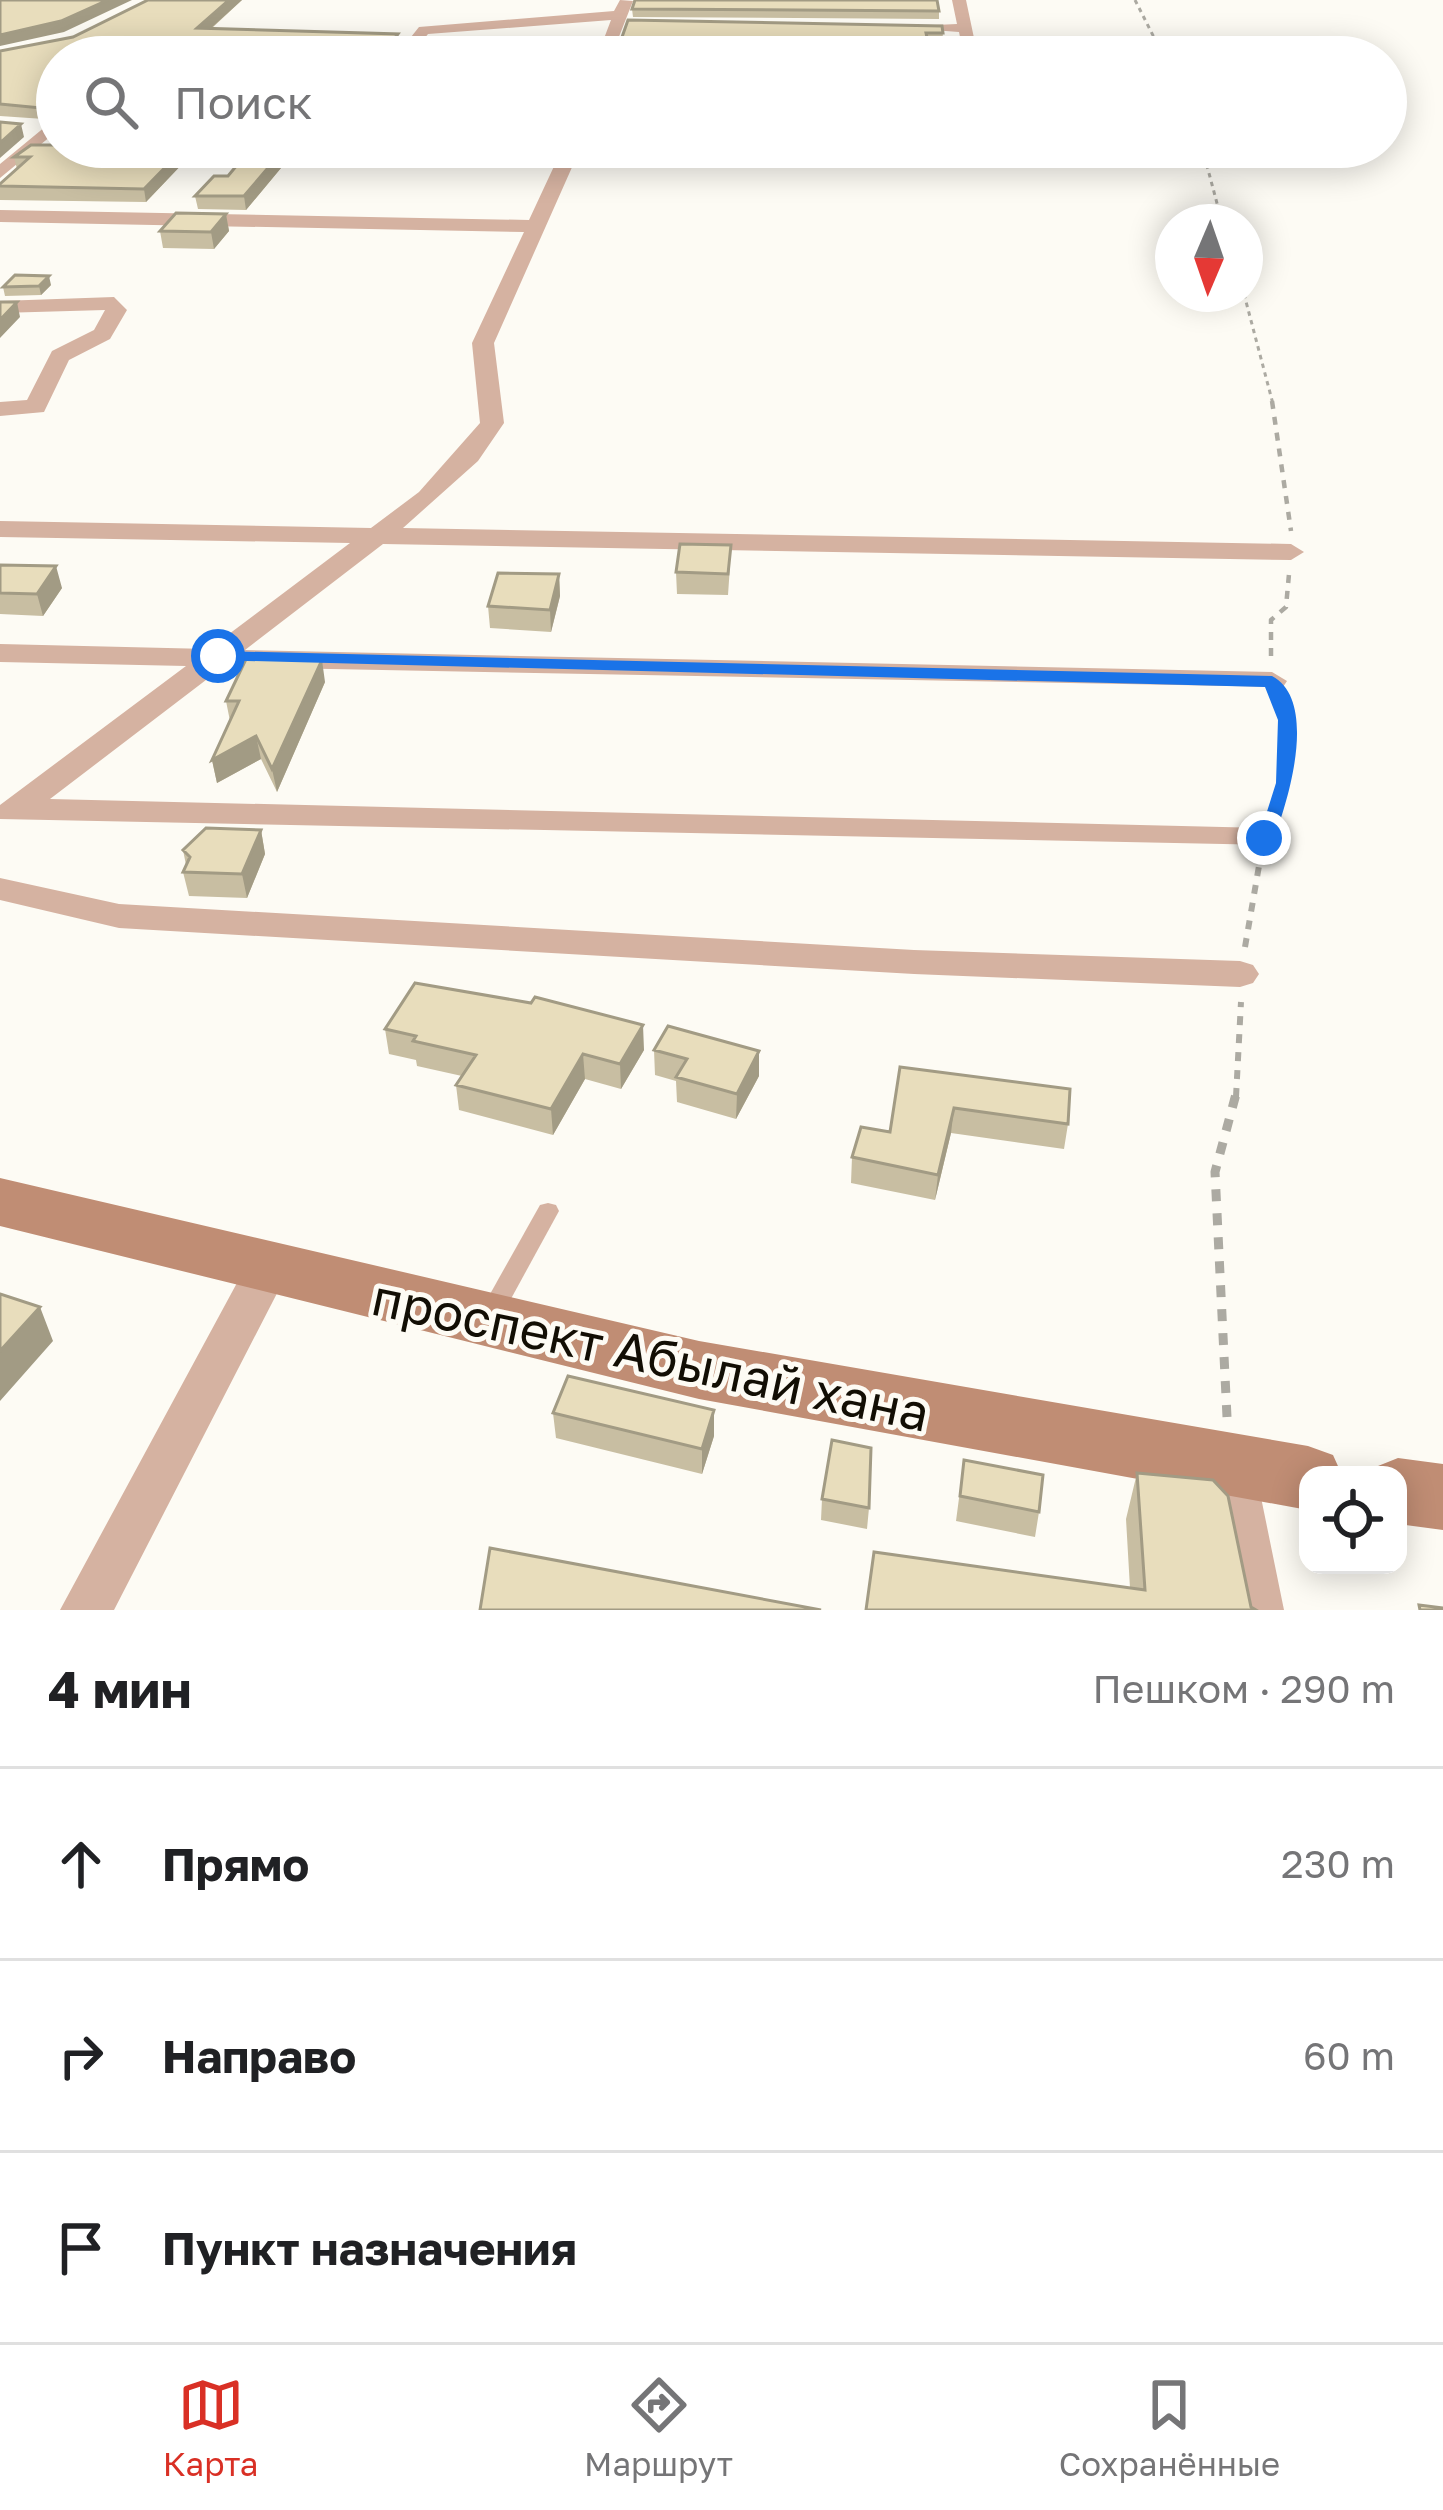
<!DOCTYPE html>
<html lang="ru">
<head>
<meta charset="utf-8">
<style>
	:root { --surface:#fff; --page:#f2f2f2; --text:#202124; --muted:#757577; --line:#e0e0e0; --accent:#d93025 }
	body { margin:0; font-family:"Golos Text",sans-serif; background:var(--page); color:var(--text) }
	.controls { position:absolute; right:36px; bottom:36px; display:grid; overflow:hidden; border-radius:24px; box-shadow:0 6px 30px #0003 }
	.controls button { width:108px; height:108px; display:grid; place-items:center; padding:0; border:0; border-bottom:3px solid var(--line); background:var(--surface); color:var(--text); font:60px sans-serif }
	.compass { position:absolute; left:1155px; top:204px; width:108px; height:108px; border-radius:50%; background:var(--surface); box-shadow:0 6px 30px #0003; rotate:182deg }
	.stop { position:absolute; width:36px; height:36px; margin:-27px; border:9px solid #1a73e8; border-radius:50%; background:#fff }
	.stop.end { background:#1a73e8; border-color:#fff; box-shadow:0 3px 12px #0008 }
	.list { margin:0; padding:0; list-style:none }
	h2 { display:flex; justify-content:space-between; align-items:center; height:156px; margin:0; padding:0 48px; font-size:51px }
	h2 small { font-size:39px; font-weight:400; color:var(--muted) }
	.list li { display:grid; grid-template-columns:78px 1fr auto; gap:36px; align-items:center; box-sizing:border-box; height:192px; padding:0 48px; border-top:3px solid var(--line) }
	.list b { display:block; font-size:45px; white-space:nowrap }
	.list em { font-size:39px; font-style:normal; color:var(--muted) }
	.icon { flex:none; width:66px; height:66px; fill:none; stroke:currentColor; stroke-width:2; stroke-linecap:round; stroke-linejoin:round }
	.map { position:relative; flex:none; width:1443px; height:1610px; overflow:hidden }
	.search { position:absolute; background:var(--surface); box-shadow:0 6px 30px #0003; left:36px; right:36px; top:36px; height:132px; display:flex; align-items:center; gap:30px; box-sizing:border-box; padding:0 42px; border-radius:66px; color:var(--muted); font-size:45px }
	.sheet { height:732px; background:var(--surface) }
	nav { display:flex; justify-content:space-around; align-items:center; box-sizing:border-box; height:168px; border-top:3px solid var(--line); background:var(--surface); font-size:33px; color:var(--muted) }
	nav a { display:grid; justify-items:center; gap:6px }
	nav .on { color:var(--accent) }
	.map>svg:first-child { display:block }
	.lines { fill:none; stroke-linecap:round; stroke-linejoin:round }
	.path-far3 { stroke:#acaaa2; stroke-width:3; stroke-dasharray:4.5 4.5; stroke-linecap:butt }
	.path-far2 { stroke:#acaaa2; stroke-width:4.5; stroke-dasharray:8 8; stroke-linecap:butt }
	.path-far1 { stroke:#acaaa2; stroke-width:6; stroke-dasharray:9 9; stroke-linecap:butt }
	.path { stroke:#acaaa2; stroke-width:9; stroke-dasharray:12 12; stroke-linecap:butt }
	.lane { fill:#d5b2a1; fill-rule:evenodd }
	.street { fill:#d5b2a1; fill-rule:evenodd }
	.secondary { fill:#c08d74; fill-rule:evenodd }
	.wall { fill:#c8bea2 }
	.shaded-wall { fill:#a29b84 }
	.building { fill:#e8ddbc; stroke:#a29b84; stroke-width:3 }
	.route { fill:#1a73e8 }
	.labels { text-anchor:middle; dominant-baseline:central; stroke-width:10; stroke-linejoin:round; paint-order:stroke }
	.near-street-label { font-size:51px; fill:#120e04; stroke:#fdfbf4 }
</style>
</head>
<body>
<div class="map">
<svg width="1443" height="1610" viewBox="0 0 1443 1610">
	<rect width="100%" height="100%" fill="#fdfbf4"/>
	<g class="lines">
		<path class="path-far3" d="M1135,0L1164,57
			M1202,147L1222,222
			M1244,294L1273,404"/>
		<path class="path-far2" d="M1272,401L1291,531
			M1271,656V620L1286,607L1289,574"/>
		<path class="path-far1" d="M1274,813L1287,758L1280,703
			M1245,947L1260,860
			M1236,1097L1241,1002"/>
		<path class="path" d="M1227,1417L1215,1172L1236,1094"/>
		<path class="lane" d="M548,1203L556,1205L559,1211L501,1317L493,1319L485,1317L482,1310L485,1303L540,1205Z"/>
		<path class="street" d="M620,0L633,1L611,57H597L611,20L428,34L410,57H395L419,27L614,11Z
			M952,0H966L978,57H964L959,32L892,27L957,24Z
			M57,117V131L0,178V164Z
			M135,147L292,155L303,147H324L295,165L143,153Z
			M563,147H581L494,343L504,423L478,461L403,528L1291,544L1304,552L1291,560L383,544L245,650L1272,672L1287,681L1283,687L223,667L50,799L1264,828L1276,831L1281,838L1276,845L0,819V805L186,666L0,662V644L209,649L350,543L0,537V521L371,528L419,492L480,423L472,343L524,232L0,222V210L529,220Z
			M114,297L127,310L110,339L69,360L44,412L0,416V402L27,400L52,351L94,330L105,310L0,313V301Z
			M0,878L119,904L914,950L1240,961L1253,965L1259,974L1253,983L1240,987L914,974L119,928L0,900Z
			M267,1252L283,1257L289,1270L114,1610H60L251,1257Z
			M1230,1446L1247,1453L1255,1468L1284,1610H1232L1205,1468L1213,1453Z"/>
		<path class="secondary" d="M0,1178L699,1341L1308,1446L1333,1455L1342,1475H1308V1510L699,1399L0,1226Z
			M1398,1458L1443,1464V1530L1398,1524V1475H1369L1373,1468Z"/>
	</g>
	<path class="wall" d="M148,0H242L211,29L398,34L399,44L57,57L44,119L0,116V117V51L73,37Z
		M632,9L939,11V19L633,17Z
		M628,20L943,33L942,43H928V52H895Z
		M57,121V142L52,141L50,129Z
		M279,155L281,168L246,210L198,209L195,196L228,176Z
		M14,157L187,159L146,202L0,200V184L17,169Z
		M226,214L229,231L214,249L163,248L160,231Z
		M51,285L41,295L5,296L3,287Z
		M0,565L62,588L43,616L0,614Z
		M730,566L728,595L677,594L676,572Z
		M559,574L560,596L551,632L490,628L488,606Z
		M325,682L277,792L261,759L217,783L212,760L230,721L226,701Z
		M261,830L265,854L247,898L189,896L183,872L186,865L183,850Z
		M385,1029L644,1050L621,1089L585,1079L553,1135L459,1110L456,1085L462,1076L417,1066L416,1060L389,1054Z
		M654,1050L759,1076L736,1119L677,1102L676,1081L655,1075Z
		M900,1067L1068,1124L1064,1149L951,1133L935,1200L851,1183L852,1157L890,1132Z
		M714,1410V1436L702,1474L556,1438L553,1413Z
		M964,1460L1039,1512L1035,1537L956,1521Z
		M1137,1473L1251,1607L1130,1588L1126,1519Z
		M822,1499L869,1508L867,1529L821,1520Z"/>
	<path class="shaded-wall" d="M108,0H132L64,32L0,46V35Z
		M229,0H242L199,39L197,28Z
		M398,34L399,44L390,57H380Z
		M55,101L57,113L44,119L41,108Z
		M21,124L24,137L0,158V143Z
		M185,147L187,159L146,202L144,189Z
		M279,155L281,168L246,210L244,196Z
		M226,214L229,231L214,249L211,232Z
		M49,276L51,285L41,295L39,286Z
		M17,302L20,317L0,338V320Z
		M56,566L62,588L43,616L37,594Z
		M559,574L560,596L551,632L550,610Z
		M322,660L325,682L277,792L272,769Z
		M256,736L261,759L217,783L212,760Z
		M261,830L265,854L247,898L242,874Z
		M643,1025L644,1050L621,1089L620,1064Z
		M759,1051V1076L736,1119L737,1094Z
		M583,1054L585,1079L553,1135L551,1109Z
		M954,1108L951,1133L935,1200L938,1175Z
		M40,1307L53,1341L0,1401V1351Z
		M714,1410V1436L702,1474V1449Z"/>
	<path class="building" d="M0,0H108L61,21L0,35Z
		M148,0H229L197,28L398,34L380,57H57V109L55,101L41,108L0,104V51L73,37Z
		M635,0H937L939,11L632,9Z
		M628,20L942,26L943,33H926L928,42H895L896,57H615Z
		M0,122L21,124L0,143Z
		M31,145H57V147H185L144,189L0,186V184L30,157H14Z
		M247,153L279,155L244,196H195L214,176H228Z
		M176,213L226,214L211,232L160,231Z
		M15,275L49,276L39,286L3,287Z
		M0,302H17L0,320Z
		M680,544L731,545L728,574L676,572Z
		M0,565L56,566L37,594L0,593Z
		M498,573L559,574L550,610L488,606Z
		M247,657L322,660L272,769L256,736L212,760L239,701H226Z
		M206,828L261,830L242,874L183,872L190,857L183,850Z
		M415,983L531,1003L535,997L643,1025L620,1064L583,1054L551,1109L456,1085L476,1055L413,1041L416,1036L385,1029Z
		M668,1026L759,1051L737,1094L676,1077L687,1059L654,1050Z
		M900,1067L1070,1089L1068,1124L954,1108L938,1175L852,1157L861,1127L890,1132Z
		M0,1294L40,1307L0,1351Z
		M568,1376L714,1410L702,1449L553,1413Z
		M832,1440L871,1448L869,1508L822,1499Z
		M964,1460L1043,1475L1039,1512L960,1496Z
		M1137,1473L1213,1480L1228,1496L1251,1607L1256,1610H866L874,1552L1145,1590Z
		M490,1548L821,1610H480Z
		M1419,1605L1443,1608V1610H1420Z"/>
	<path class="route" d="M218,651L1272,676C1319,701 1288,801 1274,838L1257,843L1276,783L1278,720L1265,687L212,660Z"/>
	<g class="labels">
		<g class="near-street-label">
			<text transform="translate(651 1354) rotate(12)">проспект Абылай хана</text>
		</g>
	</g>
</svg>
<div class="controls">
<button><svg class="icon" aria-label="locate" viewBox="0 0 24 24"><circle cx="12" cy="12" r="6"/><path d="M12 2v4M12 18v4M2 12h4M18 12h4"/></svg></button>
</div>
<svg class="compass" viewBox="-18 -18 36 36"><path d="M0-13l5 13h-10z" fill="#e53935"/><path d="M0 13l5-13h-10z" fill="#757577"/></svg>
<div class="stop" style="left:218px;top:656px"></div>
<div class="stop end" style="left:1264px;top:838px"></div>
<div class="search"><svg class="icon" aria-label="search" viewBox="0 0 24 24"><circle cx="10" cy="10" r="6"/><path d="M15 15l6 6"/></svg>Поиск</div>
</div>
<section class="sheet">
<h2>4 мин<small>Пешком · 290 m</small></h2>
<ul class="list">
<li><svg class="icon" aria-label="ahead" viewBox="0 0 24 24"><path d="M12 20V5M6 11l6-6 6 6"/></svg><div><b>Прямо</b></div><em>230 m</em></li>
<li><svg class="icon" aria-label="right" viewBox="0 0 24 24"><path d="M7 20v-9h11M14 6l5 5-5 5"/></svg><div><b>Направо</b></div><em>60 m</em></li>
<li><svg class="icon" aria-label="arrive" viewBox="0 0 24 24"><path d="M6 21V4h12l-3 4 3 4H6"/></svg><div><b>Пункт назначения</b></div></li>
</ul>
</section>
<nav>
<a class="on"><svg class="icon" aria-label="map" viewBox="0 0 24 24"><path d="M3 6l6-2 6 2 6-2v14l-6 2-6-2-6 2zM9 4v14M15 6v14"/></svg>Карта</a>
<a><svg class="icon" aria-label="directions" viewBox="0 0 24 24"><path d="M12 3l9 9-9 9-9-9zM9 14v-3h6M13 9l2 2-2 2"/></svg>Маршрут</a>
<a><svg class="icon" aria-label="saved" viewBox="0 0 24 24"><path d="M7 4h10v16l-5-4-5 4z"/></svg>Сохранённые</a>
</nav>
</body>
</html>
